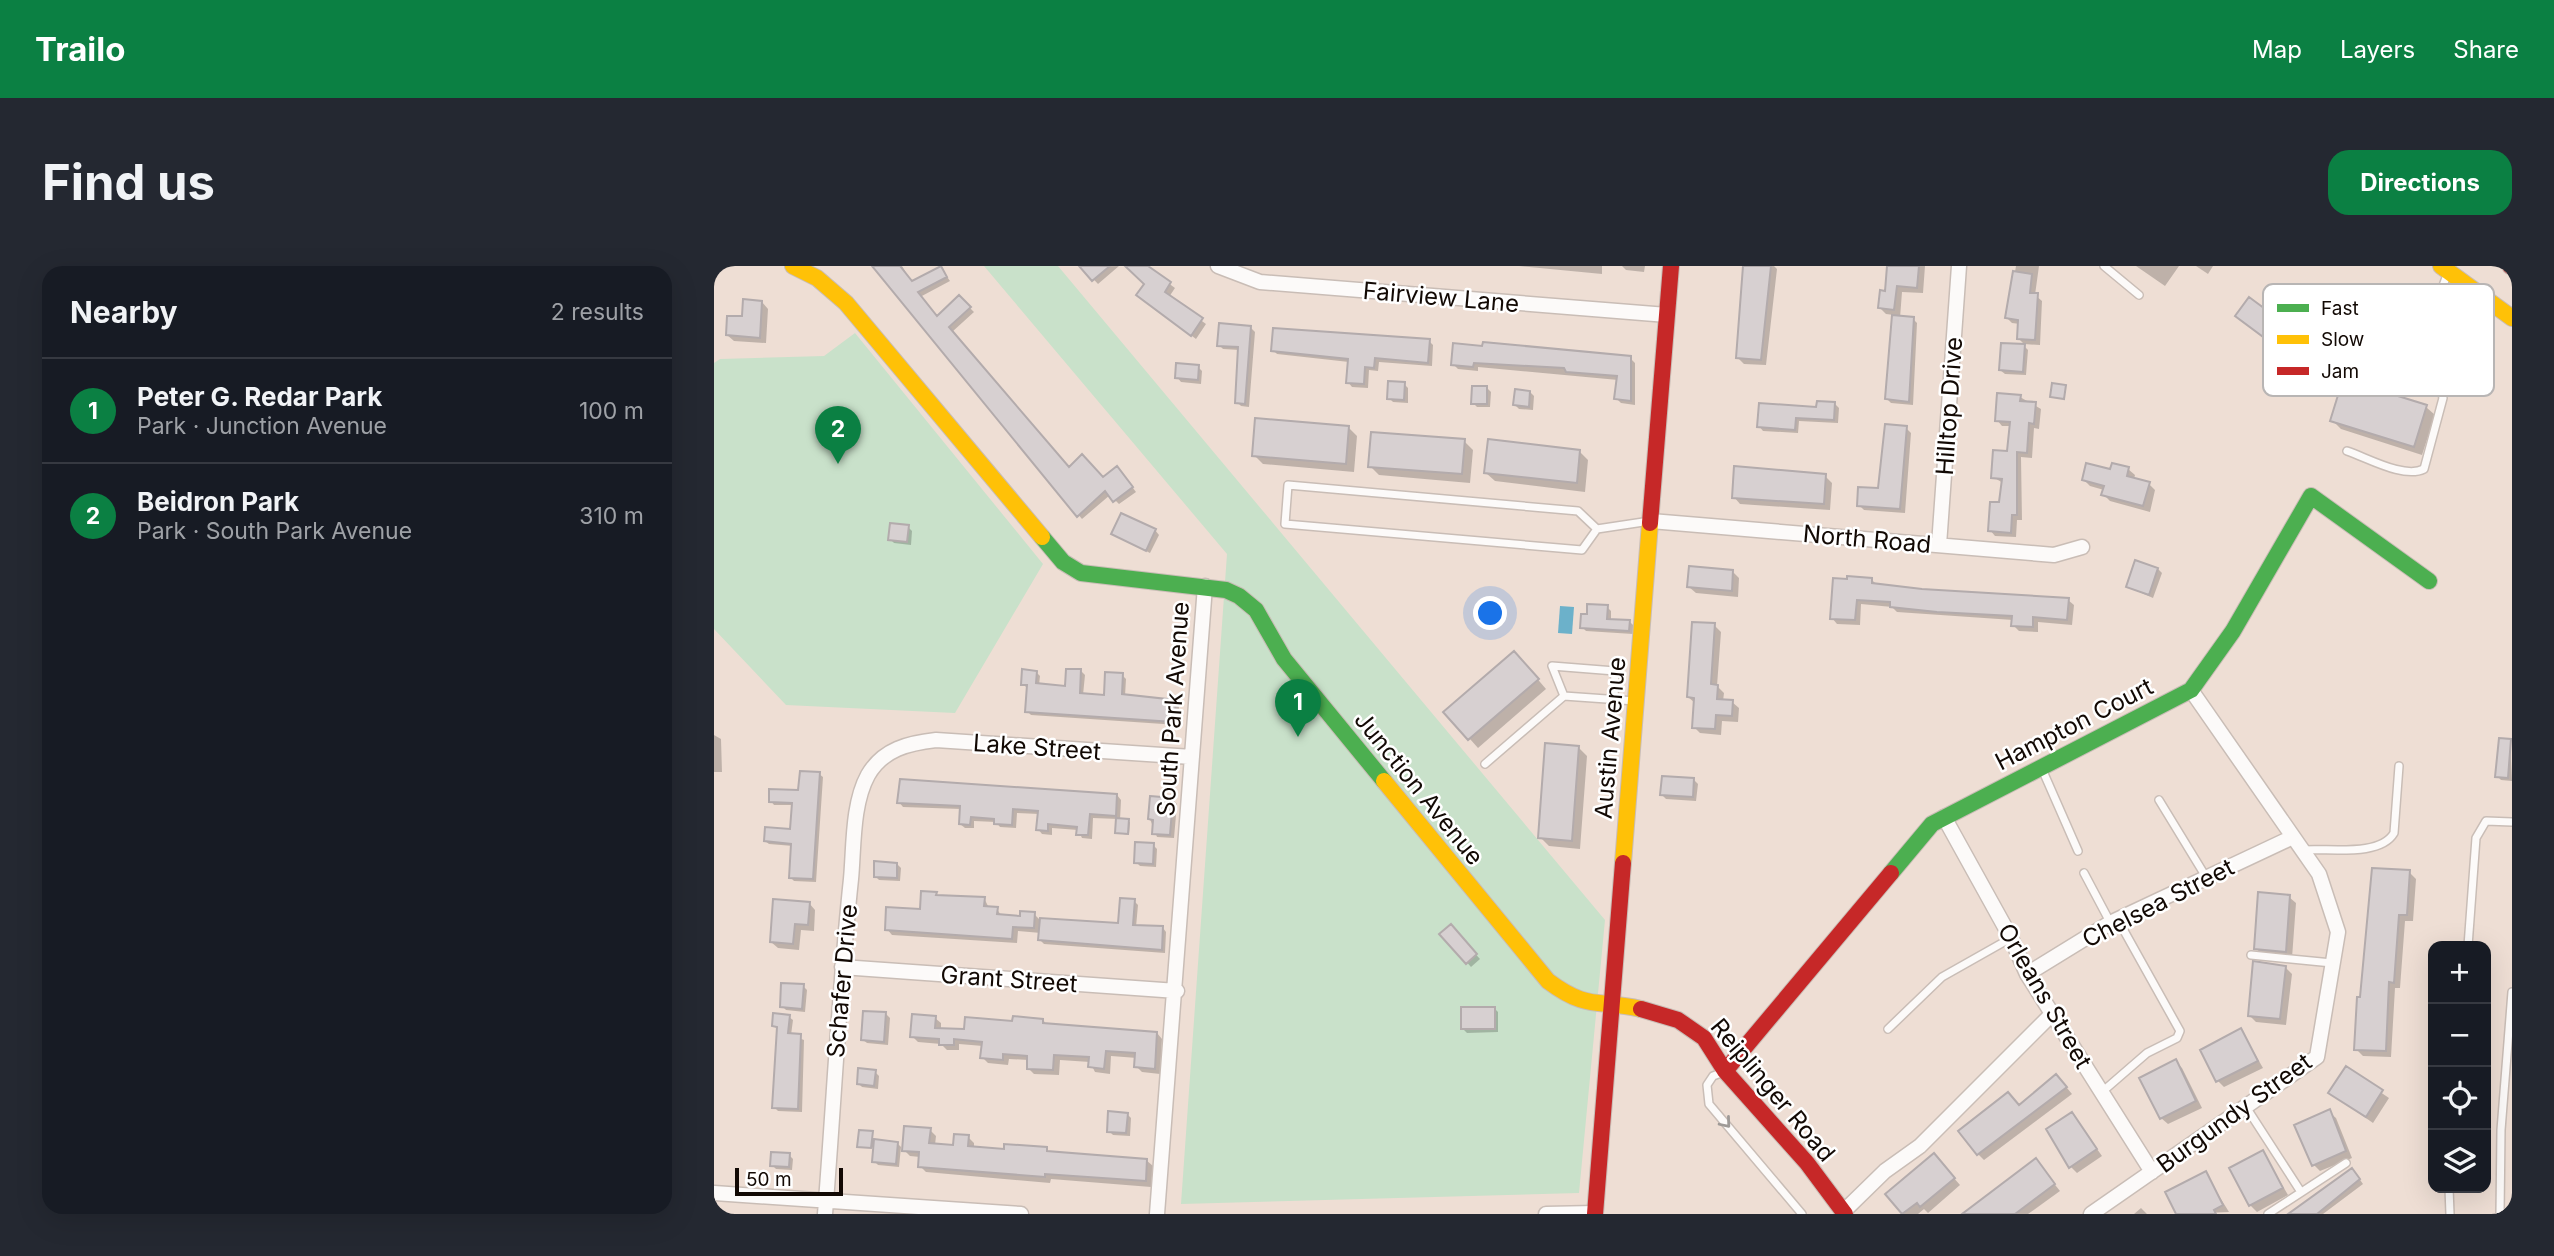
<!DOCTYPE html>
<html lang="en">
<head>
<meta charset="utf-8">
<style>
	:root { --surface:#171b24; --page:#242831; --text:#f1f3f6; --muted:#9ea1a6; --line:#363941; --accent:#0b8043 }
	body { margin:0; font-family:Inter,sans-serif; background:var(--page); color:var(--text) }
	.controls { position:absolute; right:21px; bottom:21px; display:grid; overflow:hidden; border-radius:14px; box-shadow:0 7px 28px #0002 }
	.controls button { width:63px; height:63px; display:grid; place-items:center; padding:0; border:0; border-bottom:2px solid var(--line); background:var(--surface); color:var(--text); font:35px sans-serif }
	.scale { position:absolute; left:21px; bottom:18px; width:108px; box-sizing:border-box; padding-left:7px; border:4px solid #120904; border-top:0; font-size:19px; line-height:24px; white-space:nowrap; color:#120904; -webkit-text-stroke:5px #fff; paint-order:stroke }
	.you { position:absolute; left:777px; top:348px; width:24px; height:24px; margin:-18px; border:5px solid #fff; border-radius:50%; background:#1a73e8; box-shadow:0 0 0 10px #1a73e833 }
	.badge { display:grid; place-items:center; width:46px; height:46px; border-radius:50%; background:var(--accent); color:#fff; font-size:23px; font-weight:700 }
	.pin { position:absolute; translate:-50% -58px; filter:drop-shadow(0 2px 4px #0008) }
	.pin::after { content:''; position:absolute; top:37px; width:24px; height:21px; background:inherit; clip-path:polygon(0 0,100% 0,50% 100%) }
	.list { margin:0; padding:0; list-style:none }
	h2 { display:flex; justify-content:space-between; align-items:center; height:91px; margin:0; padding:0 28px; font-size:30px }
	h2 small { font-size:23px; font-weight:400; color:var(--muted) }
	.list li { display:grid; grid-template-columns:46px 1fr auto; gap:21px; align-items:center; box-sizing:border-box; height:105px; padding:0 28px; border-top:2px solid var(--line) }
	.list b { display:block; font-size:26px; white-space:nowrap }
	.list p { margin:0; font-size:23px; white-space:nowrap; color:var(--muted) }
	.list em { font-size:23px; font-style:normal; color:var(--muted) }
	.icon { flex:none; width:38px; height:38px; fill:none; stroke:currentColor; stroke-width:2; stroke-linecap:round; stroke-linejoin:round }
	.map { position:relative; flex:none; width:1798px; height:948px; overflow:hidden; border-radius:21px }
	header { display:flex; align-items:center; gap:42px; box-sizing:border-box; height:98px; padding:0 35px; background:var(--accent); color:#fff }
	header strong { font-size:33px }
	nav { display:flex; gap:38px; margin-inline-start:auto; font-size:24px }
	.intro { display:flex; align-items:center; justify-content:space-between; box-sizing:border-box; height:168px; padding:0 42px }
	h1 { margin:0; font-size:49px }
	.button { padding:18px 32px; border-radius:21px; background:var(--accent); color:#fff; font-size:24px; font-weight:700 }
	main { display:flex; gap:42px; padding:0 42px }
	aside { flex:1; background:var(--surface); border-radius:21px; box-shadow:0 7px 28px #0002 }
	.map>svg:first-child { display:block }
	.green { fill:#c9e1ca }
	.water { fill:#6cb1ca }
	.shadow { fill:#0003 }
	.building { fill:#d7d0d1; stroke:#b3abac; stroke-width:2 }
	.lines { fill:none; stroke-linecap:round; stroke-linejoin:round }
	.lane-casing { stroke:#c9bdb6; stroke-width:10 }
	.street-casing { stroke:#c9bdb6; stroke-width:17 }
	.fast-casing { stroke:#c9bdb6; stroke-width:18 }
	.slow-casing { stroke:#c9bdb6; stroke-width:18 }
	.jam-casing { stroke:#c9bdb6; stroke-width:18 }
	.lane { stroke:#fcfaf9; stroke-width:7 }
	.street { stroke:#fcfaf9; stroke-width:14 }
	.fast { stroke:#4caf50; stroke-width:16 }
	.slow { stroke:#ffc107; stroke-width:16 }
	.jam { stroke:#c62828; stroke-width:16 }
	.oneway { stroke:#9e9a97 }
	.labels { text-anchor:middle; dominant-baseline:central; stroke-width:5; stroke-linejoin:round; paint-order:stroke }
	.street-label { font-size:24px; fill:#120904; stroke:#fff }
	.key { fill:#fff; stroke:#b8b5b4; stroke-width:2 }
	.key-label { font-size:19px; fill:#120904 }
</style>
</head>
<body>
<header>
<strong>Trailo</strong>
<nav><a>Map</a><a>Layers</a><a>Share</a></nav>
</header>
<div class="intro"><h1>Find us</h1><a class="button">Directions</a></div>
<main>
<aside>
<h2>Nearby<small>2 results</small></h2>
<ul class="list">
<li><span class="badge">1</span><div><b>Peter G. Redar Park</b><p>Park · Junction Avenue</p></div><em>100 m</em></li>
<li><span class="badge">2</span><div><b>Beidron Park</b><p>Park · South Park Avenue</p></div><em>310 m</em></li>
</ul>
</aside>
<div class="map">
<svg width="1798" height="948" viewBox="0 0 1798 948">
	<rect width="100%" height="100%" fill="#eeded4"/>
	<path class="green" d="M270,0H344L891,654L865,927L467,938L513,288Z
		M141,67L329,298L241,447L72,439L0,363V97L6,93L110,90Z"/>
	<path class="water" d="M846,340L860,341L858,368L844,367Z"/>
	<path class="shadow" d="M158,0H188L198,17L227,2L236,15L206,31L223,52L245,31L260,46L238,66L355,203L389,213L407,206L422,226L405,238L396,229L368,253Z
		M367,0H405L384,18Z
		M414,0H431L461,22L455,31L492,58L482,73L429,33L432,18Z
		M805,0H888V8Z
		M908,0H931L930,6L912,4Z
		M1031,0H1060L1063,3L1052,99L1030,98L1024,92Z
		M1174,0H1211L1209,27L1188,26L1186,52L1199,53L1203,57L1199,139L1177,137L1173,133L1180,49L1172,48L1166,42L1173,27Z
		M1302,0H1325L1321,29L1328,35L1326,79L1310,78L1305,73L1306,58L1298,57L1293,52Z
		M1422,0H1465L1451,20Z
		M1482,0H1499L1494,8Z
		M1535,34L1584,71L1572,87L1530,56Z
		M48,36L54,43L52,77L20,75L13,69Z
		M537,62L541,66L535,141L527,140L523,136L526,84L509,83L505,79Z
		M715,75L719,79L718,100L665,96L664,105L655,104L654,122L638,121L634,116L635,96L563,88L559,84Z
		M740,79L916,92L921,97V139L907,137L902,132L904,114L764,101V105L744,103L739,98Z
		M1310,80L1314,84L1312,109L1291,108L1286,104Z
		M484,101L488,105L487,118L467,116L463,111Z
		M690,118L694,122V137L679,136L675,132Z
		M773,122L777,126L776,141H763L759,137Z
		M816,126L820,130L819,144L805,143L801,139Z
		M1306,131L1327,143L1325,163L1320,162L1318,192L1307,191L1308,254H1303L1302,271L1281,270L1276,264L1287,238L1289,217L1279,211L1295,187L1297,160H1288L1283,154Z
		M1121,138L1125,142L1124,157L1085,155L1084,167L1049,165L1045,160Z
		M1712,141L1721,149L1708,189L1627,163L1618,154Z
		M634,161L643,170L640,206L549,198L540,189Z
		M1192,162L1197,167L1191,247L1150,244L1145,239L1166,224Z
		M750,175L759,184L756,217L665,209L656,200Z
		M865,185L874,194L871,226L781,215L772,207Z
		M1414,203L1421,209L1420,213L1435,218L1441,224L1436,246L1396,235L1389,228L1390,224L1376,220L1370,214Z
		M1111,210L1118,217L1116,244L1026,238L1020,231Z
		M194,261L198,265L197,279L180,277L176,273Z
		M441,264L445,269L436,287L399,268Z
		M1444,303L1448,307L1439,332L1414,321Z
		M1018,305L1025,312L1024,331L982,327L975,321Z
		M1158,314L1164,320L1354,334L1360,339L1358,359L1324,356V366L1305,365L1299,359V354L1183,346L1178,341L1147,338L1146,359L1123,358L1118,352Z
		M893,341L897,345V355L916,356L920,360L919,368L872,365L868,361L875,350Z
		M1000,359L1007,366L1003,420L1010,427L1009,435L1018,436L1025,442L1024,456L1008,455L1007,469L986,467L980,461L981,437L974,431Z
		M809,396L832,423L764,482L732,446Z
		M367,405L371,409L369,429L391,431L408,409L412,413L411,430L461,436L465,440L464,459L317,449L313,445V422L309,418L322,406L326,410L325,419L353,422Z
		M0,469L7,473L8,506H0Z
		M1796,475L1798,515L1787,514L1783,510Z
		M864,481L873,490L866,583L835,580L826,571Z
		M105,508L109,511L102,616L80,615L76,611L79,580L55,578L51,575L78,564L80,539H60L57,535L86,526Z
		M980,514L984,518L982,535L952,533L948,529Z
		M403,529L407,534L406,554L416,556L415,569L403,567L404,553L379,552L378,573L368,572L364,564L338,562V569L328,568L324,563L325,548L303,547L302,562L286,561L282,556L260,555V562H251L246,558L247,543L189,541L185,536Z
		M459,534L463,538L460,572L443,571L436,553Z
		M439,579L443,583L442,601L426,600L422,596Z
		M183,598L187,602L186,615L165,614L161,610Z
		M1695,606L1702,613L1699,655H1691L1686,722H1681L1677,791L1649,790L1642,783Z
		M222,627L225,631L270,632L275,642L283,643L288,651L307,652L320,648L328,656L406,659L420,635L424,639L422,661L449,662L452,666L451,687L330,678L326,674L327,667L304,665L303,677L178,669L173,663L207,645Z
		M1575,631L1582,637L1578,692L1548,689L1542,682Z
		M95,637L101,644L100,665L87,664L85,684L64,682L57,676Z
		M737,661L766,693L757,701L728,668Z
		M1572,702L1578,708L1572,759L1542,756L1536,750Z
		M89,720L93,724L91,746L72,744L68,740Z
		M780,742L784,746V766L753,767L749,763Z
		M172,748L176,752L174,779L153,777L148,773Z
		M75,751L79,754L77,769L90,774L88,846L64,845L60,841L63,763L60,759Z
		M221,752L227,757V764L251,765L329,754L333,759L443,767L448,773L446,808L428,806L422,800L423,792L397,790L396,808L381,806L376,796L346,794L345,809L320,808L314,802L315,794L295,793L294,799L274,797L268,791L269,780L245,778V784H233L227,778L204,776L198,770Z
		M1527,764L1549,802L1510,821L1504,815Z
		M1462,796L1468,802L1488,842L1454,858L1447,852Z
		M1632,803L1675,832L1659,857L1616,827Z
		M161,806L165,810L164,823L148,821L144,817Z
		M1348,816L1358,828L1270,894L1264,888L1306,841Z
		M1615,846L1622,852L1638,892L1606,905L1600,899Z
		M413,848L417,852L416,870L399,869L395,865Z
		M1358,848L1388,890L1363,907L1357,901Z
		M216,864L222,870L221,879L240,881L254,871L260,877V882L292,885L332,883L336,887L432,894L439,900L437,921L337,913L336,917L212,906L206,900V891L196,890L190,884Z
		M158,867L159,875L183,877L187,881L185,901L164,899L160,895L161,882L145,880Z
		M1549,886L1574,929L1543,946L1536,939Z
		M75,889L79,893L78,904L62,903L58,899Z
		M1322,895L1346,925L1314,948H1247Z
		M1226,896L1246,919L1214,947L1210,943L1204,948H1190L1174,928Z
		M1491,907L1515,946L1464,948Z
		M1642,908L1649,918L1609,948H1575Z
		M1427,942L1433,948H1420Z"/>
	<path class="building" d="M158,0H186L198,15L227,0L233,11L204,26L223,50L245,29L257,41L235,61L355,201L368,188L389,211L403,200L419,221L399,236L391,225L363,251Z
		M365,0H396L378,15Z
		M411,0H434L457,16L451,26L489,52L477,70L422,29L430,18Z
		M1029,0H1057L1047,94L1022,92Z
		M1173,0H1205L1203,22L1183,20L1180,44L1164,42L1166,24L1171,25Z
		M1299,5L1318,8L1316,27H1324L1321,74L1303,73L1304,54L1291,52Z
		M1535,31L1578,63L1564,82L1521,50Z
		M29,33L48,35L46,72L12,69L13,50H28Z
		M1178,49L1200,51L1195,136L1171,133Z
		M505,57L537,60L531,138L521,137L524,81L503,80Z
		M559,62L716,73L714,97L661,92L660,102L651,101L650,118L632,117L634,93L557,85Z
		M769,76L917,90V135L900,133L903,110L852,106L850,102L760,97L759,101L737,99L739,77L768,80Z
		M1287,77L1311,78L1309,106L1285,104Z
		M462,97L485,99L484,114L461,112Z
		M1629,113L1713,139L1700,181L1616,155Z
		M674,115L691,116L690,134L673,133Z
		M1338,117L1352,119L1350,133L1336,131Z
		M758,120H773V138H757Z
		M801,123L816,125L815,141L799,139Z
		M1283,127L1307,129L1306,135L1322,136L1320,158L1315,157L1313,187L1303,186V249H1298L1297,267L1274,265L1276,236H1285L1288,213L1277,212L1279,184L1293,185L1296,156L1281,155Z
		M1103,135L1121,136L1120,154L1082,152L1081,164L1043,161L1045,137L1102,141Z
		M541,152L635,160L632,198L538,190Z
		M1171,158L1193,160L1186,243L1143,240L1144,221L1164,222Z
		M657,166L751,173L748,208L654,201Z
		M774,173L866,184L863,217L770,207Z
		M1372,197L1396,203L1398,197L1415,201L1413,210L1436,216L1429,240L1387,229L1390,220L1368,214Z
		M1020,200L1112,208L1110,238L1018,232Z
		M407,247L442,263L432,285L397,268Z
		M176,257L195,259L193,276L174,274Z
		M1421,294L1444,302L1435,329L1412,321Z
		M975,300L1019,304L1018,325L973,321Z
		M1133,310L1158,312V317L1208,323L1355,332L1353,354L1319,351V361L1297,360L1298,350L1223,346L1176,341V336L1143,334L1141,354L1116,353L1119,312L1133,313Z
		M873,338L894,339L893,353L916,354L915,365L866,362L867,348H873Z
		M978,356L1001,357L997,418L1004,419L1003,433L1019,434L1018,450L1002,449L1001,463L978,462L980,432L973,431Z
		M800,385L825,413L754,474L729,446Z
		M308,403L323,405L322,417L351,420L352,403H367L366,427L390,429L391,406L409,407L408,428L462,434L460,456L311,446L313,419H307Z
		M1785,472L1797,473L1794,512L1781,511Z
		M831,477L865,480L858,575L824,572Z
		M86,505L106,506L99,613L75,612L77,578L50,575L51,561L76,563L78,537L55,536V523L84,524Z
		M948,510L980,512L979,531L946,529Z
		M186,513L403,528L402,550L376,548L374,569H362L363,561L334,558V565L322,564L324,545L299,543L298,559L280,558V553L257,551L256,559L245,558L246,540L183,537Z
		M436,530L459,532L456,569L438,568L439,554L434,553Z
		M402,552L415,553L414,568L401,567Z
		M421,576L440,577L439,598L420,597Z
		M160,595L183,597V612L160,611Z
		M1658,602L1696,604L1693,649H1685L1680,717L1675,716L1672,785L1640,784L1643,731H1646Z
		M207,625L223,626L222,629L271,631L270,640L284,641L283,648L306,650V645L321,646L320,662L299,661L298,673L171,664L172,641L206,643Z
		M1544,626L1576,629L1572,686L1540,683Z
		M406,632L421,633L419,659L449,660L448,684L324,674L326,652L404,657Z
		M59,633L96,636L94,659L81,658L79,678L56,676Z
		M737,658L763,688L752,698L725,668Z
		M1539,695L1572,700L1566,753L1534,750Z
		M67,717L90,718L88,743L66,741Z
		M747,741H781V763H747Z
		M149,745L172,746L170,776L147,774Z
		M59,747L76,749L74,767L87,768L84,843L58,842L63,761L58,760Z
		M198,748L222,750L221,762L250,763L251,751L298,755L299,750L329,753V757L443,766L441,803L420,801L421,787L392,785L390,803L374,801L375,791L340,789L339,804L313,803V790L289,788V794L266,792L268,776L240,773V779H225V773L196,771Z
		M1527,762L1544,795L1502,816L1486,784Z
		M1462,793L1482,835L1446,853L1425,812Z
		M1632,800L1669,824L1652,851L1614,827Z
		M144,802L162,804L160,820L143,818Z
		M1342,808L1353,821L1263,889L1244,865L1294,826L1305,839Z
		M1616,843L1632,885L1598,900L1580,859Z
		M394,845L414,847L412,867L393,866Z
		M1358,846L1383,883L1355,902L1332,863Z
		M190,860L217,862L215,877L239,879L240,868L255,869L254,880L290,883V878L333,881V885L433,893L432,915L331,908V911L204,901L205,886L188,885Z
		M145,864L159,865L157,882L143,881Z
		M160,873L184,876L182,898L158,896Z
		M1549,884L1569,922L1535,940L1515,902Z
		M57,886L76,887L75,901L56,900Z
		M1220,887L1241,912L1206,941L1203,937L1188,948L1171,928Z
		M1322,892L1341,918L1301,948H1248Z
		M1638,902L1646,913L1603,948H1574Z
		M1492,905L1509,939L1500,944L1502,948H1462L1451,926Z"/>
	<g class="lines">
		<g class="lane-casing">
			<path id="lane" d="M1390,0L1425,29
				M1633,185C1654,192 1690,213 1710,203L1729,132C1726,115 1713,110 1697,105L1733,9
				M883,263L864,245L574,219L571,258L868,284L883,263L936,255
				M850,430L838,400L901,405L900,433
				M771,498L850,430L921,435
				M1328,503L1364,585
				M1445,534L1492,611
				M1590,584C1615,582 1666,591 1680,567L1685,500
				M1370,607L1396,656
				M1754,680L1762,572L1772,555L1798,556
				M1537,689L1618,697
				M1174,763L1228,711L1297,672
				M1010,806L999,810L993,819L995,838L1088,948
				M1388,826L1433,787L1463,772L1466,765L1404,654
				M1532,841L1587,926
				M1735,922L1736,948
				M1554,948L1632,897
				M1786,948L1787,864L1798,726"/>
		</g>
		<g class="street-casing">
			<path id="street" d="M504,0L546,16L953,49
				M937,255L1340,289L1368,281
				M1225,279L1245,0
				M1230,551L1297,672L1313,708L1438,906
				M128,701L463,725
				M1313,708L1396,657L1579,571
				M0,927L307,948
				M1129,946L1171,905L1206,880L1337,749
				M111,948C120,836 125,725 137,613C140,581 138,538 154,509C169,483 195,477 222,474L478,491
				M443,948L491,320
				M832,948L881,947
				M1377,948L1603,791L1624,666L1605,608L1477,424"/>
		</g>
		<g class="fast-casing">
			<path id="fast" d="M328,271L349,296L367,307L512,324L525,330L542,344L570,393L670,515
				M1177,607L1218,558L1477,424L1519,365L1597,230L1715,315"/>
		</g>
		<g class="slow-casing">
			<path id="slow" d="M79,0L103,12L132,37L328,271
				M1727,0L1798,52
				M670,515L834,715C874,745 884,733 927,743
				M909,597L936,257"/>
		</g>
		<g class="jam-casing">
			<path id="jam" d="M1796,0L1798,1
				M936,257L957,0
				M927,743L964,754L990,772L1011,805L1093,897L1131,948
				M1011,805L1177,607
				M881,948L909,597"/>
		</g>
		<use href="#lane" class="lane"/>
		<use href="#street" class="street"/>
		<use href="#fast" class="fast"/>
		<use href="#slow" class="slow"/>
		<use href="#jam" class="jam"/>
	</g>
	<defs><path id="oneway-chevron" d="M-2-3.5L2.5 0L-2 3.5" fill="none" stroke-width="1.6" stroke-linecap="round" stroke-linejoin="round" transform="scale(1.75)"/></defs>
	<use class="oneway" href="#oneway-chevron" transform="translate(1012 857) rotate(50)"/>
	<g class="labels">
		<g class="street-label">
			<text transform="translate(727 31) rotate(5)">Fairview Lane</text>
			<text transform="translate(1235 140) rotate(-86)">Hilltop Drive</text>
			<text transform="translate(1153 273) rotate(5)">North Road</text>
			<text transform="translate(459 443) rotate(-86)">South Park Avenue</text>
			<text transform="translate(1360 458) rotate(-27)">Hampton Court</text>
			<text transform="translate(896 472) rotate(-85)">Austin Avenue</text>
			<text transform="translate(323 481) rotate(4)">Lake Street</text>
			<text transform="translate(705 522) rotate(51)">Junction Avenue</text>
			<text transform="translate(1444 637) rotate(-27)">Chelsea Street</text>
			<text transform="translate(295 713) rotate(4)">Grant Street</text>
			<text transform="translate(128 715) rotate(-85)">Schafer Drive</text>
			<text transform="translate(1331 730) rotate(60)">Orleans Street</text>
			<text transform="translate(1059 824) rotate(50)">Reiplinger Road</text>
			<text transform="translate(1520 847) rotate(-36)">Burgundy Street</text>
		</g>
	</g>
	<rect x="1549" y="18" width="231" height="112" rx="10" class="key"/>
	<rect x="1563" y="38" width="32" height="8" fill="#4caf50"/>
	<rect x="1563" y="69" width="32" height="9" fill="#ffc107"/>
	<rect x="1563" y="101" width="32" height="8" fill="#c62828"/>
	<g class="key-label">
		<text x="1607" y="49">Fast</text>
		<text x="1607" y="80">Slow</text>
		<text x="1607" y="112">Jam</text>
	</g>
</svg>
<div class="controls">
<button>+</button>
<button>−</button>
<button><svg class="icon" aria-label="locate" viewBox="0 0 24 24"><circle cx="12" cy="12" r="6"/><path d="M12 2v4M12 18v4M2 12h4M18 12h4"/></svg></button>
<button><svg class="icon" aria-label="layers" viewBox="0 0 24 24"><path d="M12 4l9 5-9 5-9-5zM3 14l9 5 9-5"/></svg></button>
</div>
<div class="scale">50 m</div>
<div class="you"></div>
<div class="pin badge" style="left:584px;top:471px">1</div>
<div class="pin badge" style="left:124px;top:198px">2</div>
</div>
</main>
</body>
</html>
